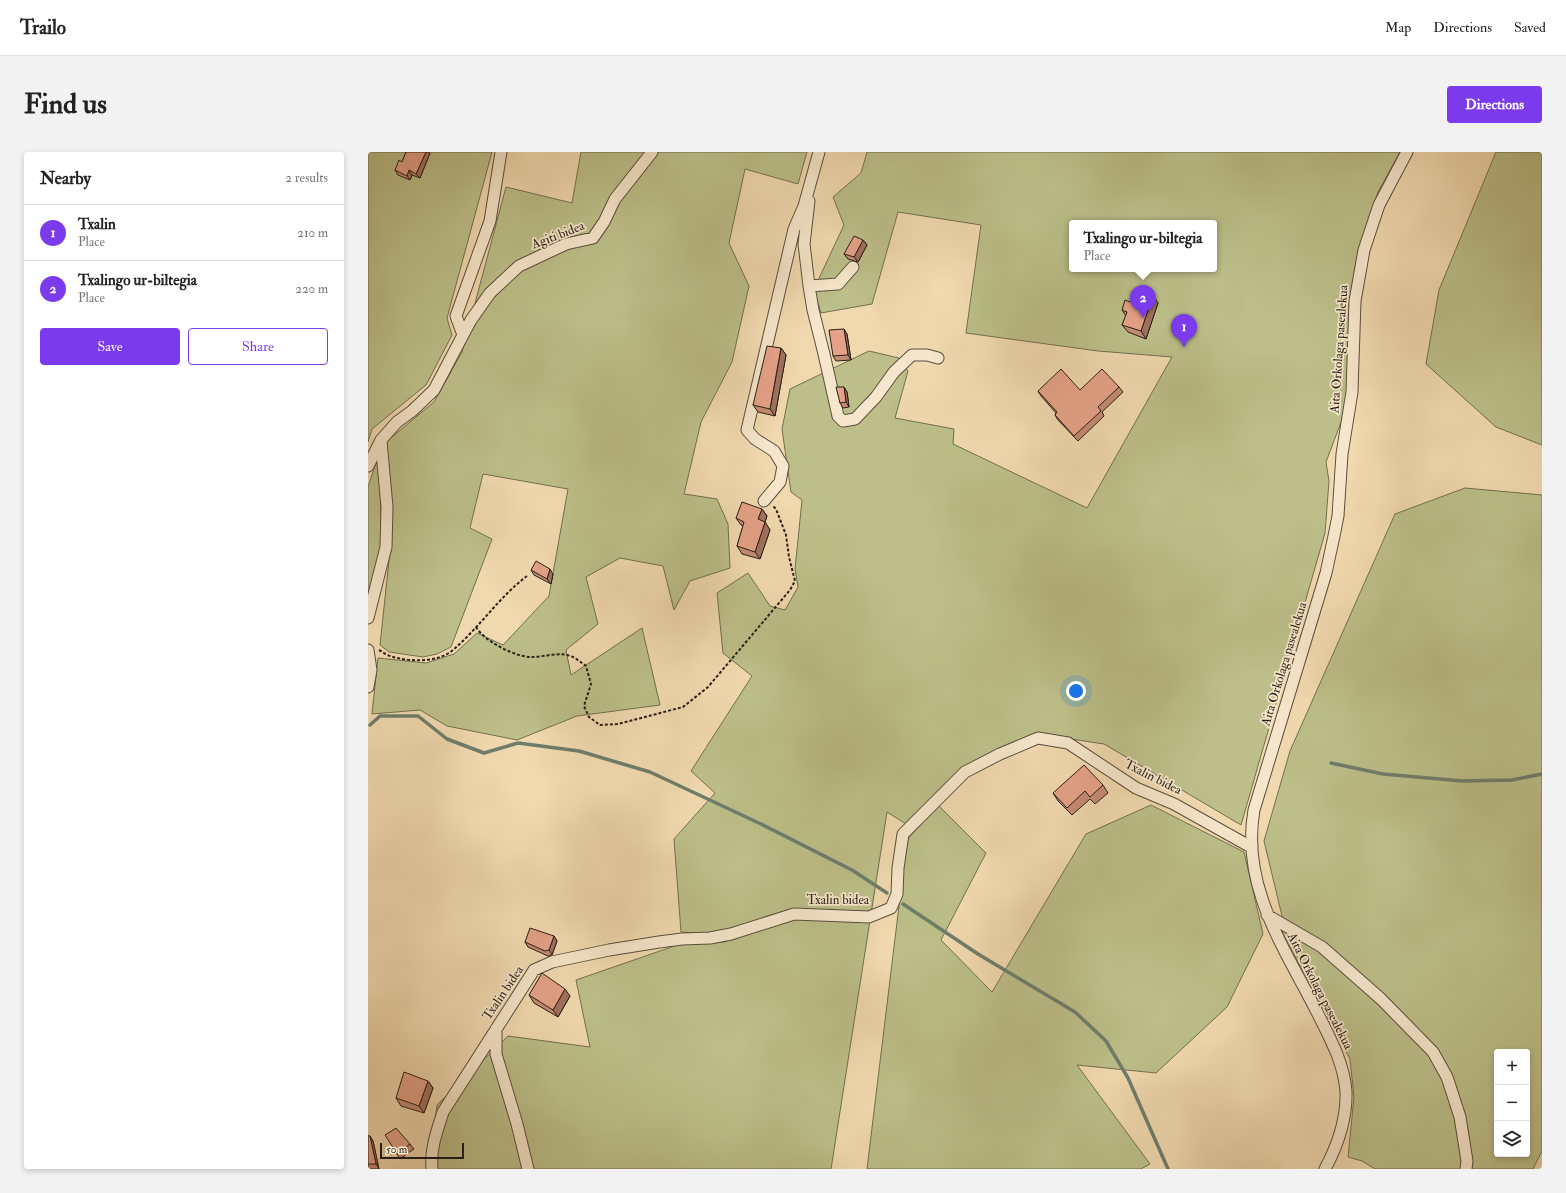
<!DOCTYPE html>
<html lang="en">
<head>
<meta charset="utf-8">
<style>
	:root { --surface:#fff; --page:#f2f2f2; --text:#222; --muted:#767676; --line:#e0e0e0; --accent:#7c3aed }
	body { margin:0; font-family:"IM FELL Double Pica",serif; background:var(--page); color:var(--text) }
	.controls { position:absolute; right:12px; bottom:12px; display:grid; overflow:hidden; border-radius:4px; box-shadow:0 2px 6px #0003 }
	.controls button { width:36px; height:36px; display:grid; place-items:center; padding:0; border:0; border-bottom:1px solid var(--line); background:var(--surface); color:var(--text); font:20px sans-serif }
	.scale { position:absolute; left:12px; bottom:10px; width:84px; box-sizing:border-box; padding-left:4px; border:2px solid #291f16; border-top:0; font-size:11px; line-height:14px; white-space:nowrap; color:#291f16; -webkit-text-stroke:3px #f6e6cb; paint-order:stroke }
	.you { position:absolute; left:708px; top:539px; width:14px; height:14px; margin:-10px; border:3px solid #fff; border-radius:50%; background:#1a73e8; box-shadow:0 0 0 6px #1a73e833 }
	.badge { display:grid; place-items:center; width:26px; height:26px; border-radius:50%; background:var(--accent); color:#fff; font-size:13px; font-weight:700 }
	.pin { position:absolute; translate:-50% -33px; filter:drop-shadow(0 1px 2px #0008) }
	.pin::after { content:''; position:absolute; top:21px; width:14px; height:12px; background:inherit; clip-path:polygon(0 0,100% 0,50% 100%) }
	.popup { position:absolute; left:701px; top:68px; width:148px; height:52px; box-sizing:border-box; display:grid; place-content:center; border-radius:4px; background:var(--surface); filter:drop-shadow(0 1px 3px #0005); font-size:13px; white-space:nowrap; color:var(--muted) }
	.popup b { font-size:15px; color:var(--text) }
	.popup::after { content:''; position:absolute; left:50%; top:100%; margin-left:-8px; border:8px solid transparent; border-top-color:var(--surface) }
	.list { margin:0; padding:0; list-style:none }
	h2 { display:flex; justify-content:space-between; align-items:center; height:52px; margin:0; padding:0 16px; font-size:17px }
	h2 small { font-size:13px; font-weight:400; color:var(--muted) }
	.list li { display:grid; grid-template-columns:26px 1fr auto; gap:12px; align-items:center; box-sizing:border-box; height:56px; padding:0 16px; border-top:1px solid var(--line) }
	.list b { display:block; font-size:15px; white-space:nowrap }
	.list p { margin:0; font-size:13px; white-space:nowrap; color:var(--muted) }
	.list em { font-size:13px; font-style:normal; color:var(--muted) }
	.actions { display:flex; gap:8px; padding:12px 16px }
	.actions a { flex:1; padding:9px 0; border:1px solid var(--accent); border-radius:4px; text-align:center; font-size:14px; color:var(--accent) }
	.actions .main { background:var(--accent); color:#fff }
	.icon { flex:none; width:22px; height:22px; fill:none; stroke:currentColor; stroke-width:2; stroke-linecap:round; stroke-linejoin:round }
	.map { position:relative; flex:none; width:1174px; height:1017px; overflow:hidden; border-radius:4px }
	header { display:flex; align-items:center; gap:24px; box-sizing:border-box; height:56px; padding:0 20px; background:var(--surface); border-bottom:1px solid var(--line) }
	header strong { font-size:19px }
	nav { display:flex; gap:22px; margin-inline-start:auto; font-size:14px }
	.intro { display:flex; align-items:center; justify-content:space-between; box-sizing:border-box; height:96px; padding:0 24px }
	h1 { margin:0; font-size:28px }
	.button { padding:10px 18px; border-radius:4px; background:var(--accent); color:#fff; font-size:14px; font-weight:700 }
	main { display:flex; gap:24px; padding:0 24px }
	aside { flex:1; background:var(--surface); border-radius:4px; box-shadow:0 2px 6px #0003 }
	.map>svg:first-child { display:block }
	.green { fill:#bcbf89; stroke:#726f50; fill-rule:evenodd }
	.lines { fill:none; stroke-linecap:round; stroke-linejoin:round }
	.stream { stroke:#6e7d6c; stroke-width:3.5 }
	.street-casing { stroke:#5b4e3c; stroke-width:13 }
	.path { stroke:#291f16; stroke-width:2; stroke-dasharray:3 2; stroke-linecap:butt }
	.street { stroke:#f6e6cb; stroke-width:11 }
	.wall { fill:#c58b75; stroke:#291f16 }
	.shaded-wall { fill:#a0715f; stroke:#291f16 }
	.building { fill:#e5a288; stroke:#291f16 }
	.labels { text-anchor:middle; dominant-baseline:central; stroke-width:3.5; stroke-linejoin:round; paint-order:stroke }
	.street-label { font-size:13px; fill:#291f16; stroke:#f6e6cb }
</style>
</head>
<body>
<header>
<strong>Trailo</strong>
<nav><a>Map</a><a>Directions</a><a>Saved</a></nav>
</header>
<div class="intro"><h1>Find us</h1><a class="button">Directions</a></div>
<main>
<aside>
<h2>Nearby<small>2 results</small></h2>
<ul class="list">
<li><span class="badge">1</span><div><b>Txalin</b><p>Place</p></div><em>210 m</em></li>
<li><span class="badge">2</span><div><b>Txalingo ur-biltegia</b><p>Place</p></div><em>220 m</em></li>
</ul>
<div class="actions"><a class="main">Save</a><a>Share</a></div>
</aside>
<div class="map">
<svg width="1174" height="1017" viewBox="0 0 1174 1017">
	<rect width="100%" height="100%" fill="#f1d9af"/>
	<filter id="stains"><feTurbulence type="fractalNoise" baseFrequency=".005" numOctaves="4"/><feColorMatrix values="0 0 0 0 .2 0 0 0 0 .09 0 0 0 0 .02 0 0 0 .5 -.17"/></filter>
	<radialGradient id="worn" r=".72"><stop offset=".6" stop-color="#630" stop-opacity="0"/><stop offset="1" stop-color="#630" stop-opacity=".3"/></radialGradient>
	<path class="green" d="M0,0H124L79,166L84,183L58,233L4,277L0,290Z
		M213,0H439L430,32L377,17L361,91L381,134L364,210L333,270L316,342L349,347L360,372L362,416L322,429L306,458L295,414L252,406L218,425L230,472L198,498L203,523L274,476L292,553L209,564L149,588L79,574L52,558L4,562L10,506L58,511L86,502L109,481L135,493L181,444L200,337L115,322L102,376L124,387L83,495L69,502L55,505L21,500L12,493L22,399L18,290L66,250L94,200L138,35L204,51Z
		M499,0H1032L1010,40L992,95L983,188L978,257L958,310L961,329L957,381L873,673L736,592L703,587L637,594L538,672L519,660L463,1017H62L69,953L140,884L222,895L208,828L315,791L356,790L411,771L342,782L313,780L306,687L347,641L323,619L384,524L355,501L349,441L380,421L402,454L417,458L430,435L427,417L434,348L423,340L414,277L422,237L501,199L531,206L540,219L527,266L586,277L585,292L719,356L804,205L730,199L598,181L613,73L530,60L504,152L453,161L446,137L476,73L465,45L493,21ZM704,71H846V117H704Z
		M1128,0H1174V293L1128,275L1058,212L1071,138Z
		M11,302L14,394L0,449V335Z
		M1097,336L1174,343V999L1165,1017H1007L994,1009L980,1005L986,945L982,907L914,780V764L896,689L922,599L1027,362ZM1129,900H1159V1002H1129Z
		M570,653L618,701L573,788L624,840L718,682L783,653L876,700L895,782L859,855L788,921L709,913L782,1012L773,1017H499L539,688Z"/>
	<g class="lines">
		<path class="stream" d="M2,573L12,564H50L79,587L116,601L150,591L211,599L282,620L393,672L484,718L519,741
			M963,611L1015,622L1094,629L1144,628L1174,622
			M535,752L610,802L707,860L738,889L760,926L800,1017"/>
		<g class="street-casing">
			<path id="street" d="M441,49L436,92L441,134L445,158L456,202L470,264L475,269L487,267L508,245L526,220L544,203H559L570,206
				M441,134L470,132L485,115
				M95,183L103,168L122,141L151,114L198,92L225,86L236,70L247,47L284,0
				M0,314L13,288L29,270L44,259L66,238L95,183L88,164L122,69L133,0
				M396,349L412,330L415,314L406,299L387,287L379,278L426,77L436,54L451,0
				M0,466L18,395L19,355L13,289
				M0,498L3,518L0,535
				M899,763L954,795L1013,847L1065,900L1079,925L1092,965L1099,1009L1098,1017
				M128,877V902L149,972L160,1017
				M64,1017C62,997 69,979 75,960L166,818L184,810L241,798L291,790L314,787L342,786L363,782L426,762L501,765L523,756L529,742L530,716L535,682L597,620L632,602L670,586L700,591L768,636L806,652L883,695
				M957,1017C970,993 979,967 978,939C976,913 964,890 953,868C920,801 872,737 886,658L945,464L958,421L966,384L970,364L974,302L984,240L987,149L996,98L1011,53L1039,0"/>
		</g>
		<path class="path" d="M108,475C116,489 147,505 163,505C176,505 193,499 205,505C210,508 214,511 218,514L223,532L216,554L221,565L232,573L250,572L315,555L340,535L422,438L427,429L421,405L418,383L408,357L405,354
			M11,498C15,500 18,503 22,504C40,510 70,511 85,498C111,476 131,445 159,424"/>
		<use href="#street" class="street"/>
	</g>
	<path class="wall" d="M38,0H61L62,1L52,26L44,23L42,28L30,23L27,18L34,10Z
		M495,88L499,93L490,110L480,107L476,102Z
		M762,150L790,151L778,187L760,180L754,173L758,164L754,158Z
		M479,182L483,208L468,209L465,204Z
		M413,196L418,203L407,264L390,260L385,253Z
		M476,235L479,240L481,255L475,256L472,251Z
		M751,235L755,240L734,260L736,264L710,289L690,268L687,263L688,261L673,244L670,239L712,238Z
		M394,357L399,364L397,370L402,378L392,407L374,402L369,394L375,374L373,373L368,366Z
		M163,418L185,422L183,432L166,423Z
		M735,633L740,641L727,652L722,647L704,663L690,649L685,641Z
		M186,784L189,789L184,803L180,804L160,795L157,790Z
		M161,843L202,844L190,865L166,851Z
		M60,929L65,936L56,961L33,954L28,946Z
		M0,984H2L5,989L11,1017H0Z
		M42,992L46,997L32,1007L29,1002Z"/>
	<path class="shaded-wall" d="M58,0H61L62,1L52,26L48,22Z
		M41,18L44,23L42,28L39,24Z
		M495,88L499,93L490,110L486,105Z
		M785,143L790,151L778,187L773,179Z
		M476,177L479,182L483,208L480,203Z
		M413,196L418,203L407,264L402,257Z
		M476,235L479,240L481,255L478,250Z
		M394,357L399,364L395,375L390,367Z
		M397,370L402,378L392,407L387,400Z
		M182,417L185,422L183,432L179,427Z
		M186,784L189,789L184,803L181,798Z
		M197,837L202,844L190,865L185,858Z
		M60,929L65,936L56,961L51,954Z
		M2,984L5,989L11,1017L8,1012Z"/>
	<path class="building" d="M38,0H58L48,22L41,18L39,24L27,18L31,8L34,10Z
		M486,84L495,88L486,105L476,102Z
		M767,137L785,143L773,179L754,173L759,160L754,158L757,148L762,150Z
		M476,177L480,203L465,204L461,178Z
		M399,194L413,196L402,257L385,253Z
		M693,217L712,238L734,217L751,235L730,255L733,259L706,284L687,263L689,260L670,239Z
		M468,235H476L478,250L472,251Z
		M374,350L394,357L390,367L397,370L387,400L369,394L376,370L368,366Z
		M168,409L182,417L179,427L163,418Z
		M716,613L735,633L722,645L717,639L699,656L685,641Z
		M162,776L186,784L181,798L177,799L157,790Z
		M174,821L197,837L185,858L161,843Z
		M36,920L60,929L51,954L28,946Z
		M28,976L42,992L29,1002L17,983Z
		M0,984H2L8,1012H0Z"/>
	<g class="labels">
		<g class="street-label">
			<text transform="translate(190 83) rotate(-21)">Agiti bidea</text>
			<text transform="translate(971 197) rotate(-86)">Aita Orkolaga pasealekua</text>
			<text transform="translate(916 512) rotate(-73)">Aita Orkolaga pasealekua</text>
			<text transform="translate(785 625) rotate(27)">Txalin bidea</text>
			<text x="470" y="748">Txalin bidea</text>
			<text transform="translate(952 839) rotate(63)">Aita Orkolaga pasealekua</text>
			<text transform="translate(135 841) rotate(-56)">Txalin bidea</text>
		</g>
	</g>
	<rect width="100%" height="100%" filter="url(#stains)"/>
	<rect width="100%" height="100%" fill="url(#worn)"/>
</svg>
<div class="controls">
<button>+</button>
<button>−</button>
<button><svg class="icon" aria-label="layers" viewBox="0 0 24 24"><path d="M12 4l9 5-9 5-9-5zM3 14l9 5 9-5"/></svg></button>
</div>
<div class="scale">50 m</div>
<div class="you"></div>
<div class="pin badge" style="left:816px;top:195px">1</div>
<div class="pin badge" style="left:775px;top:166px">2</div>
<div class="popup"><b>Txalingo ur-biltegia</b>Place</div>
</div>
</main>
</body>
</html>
